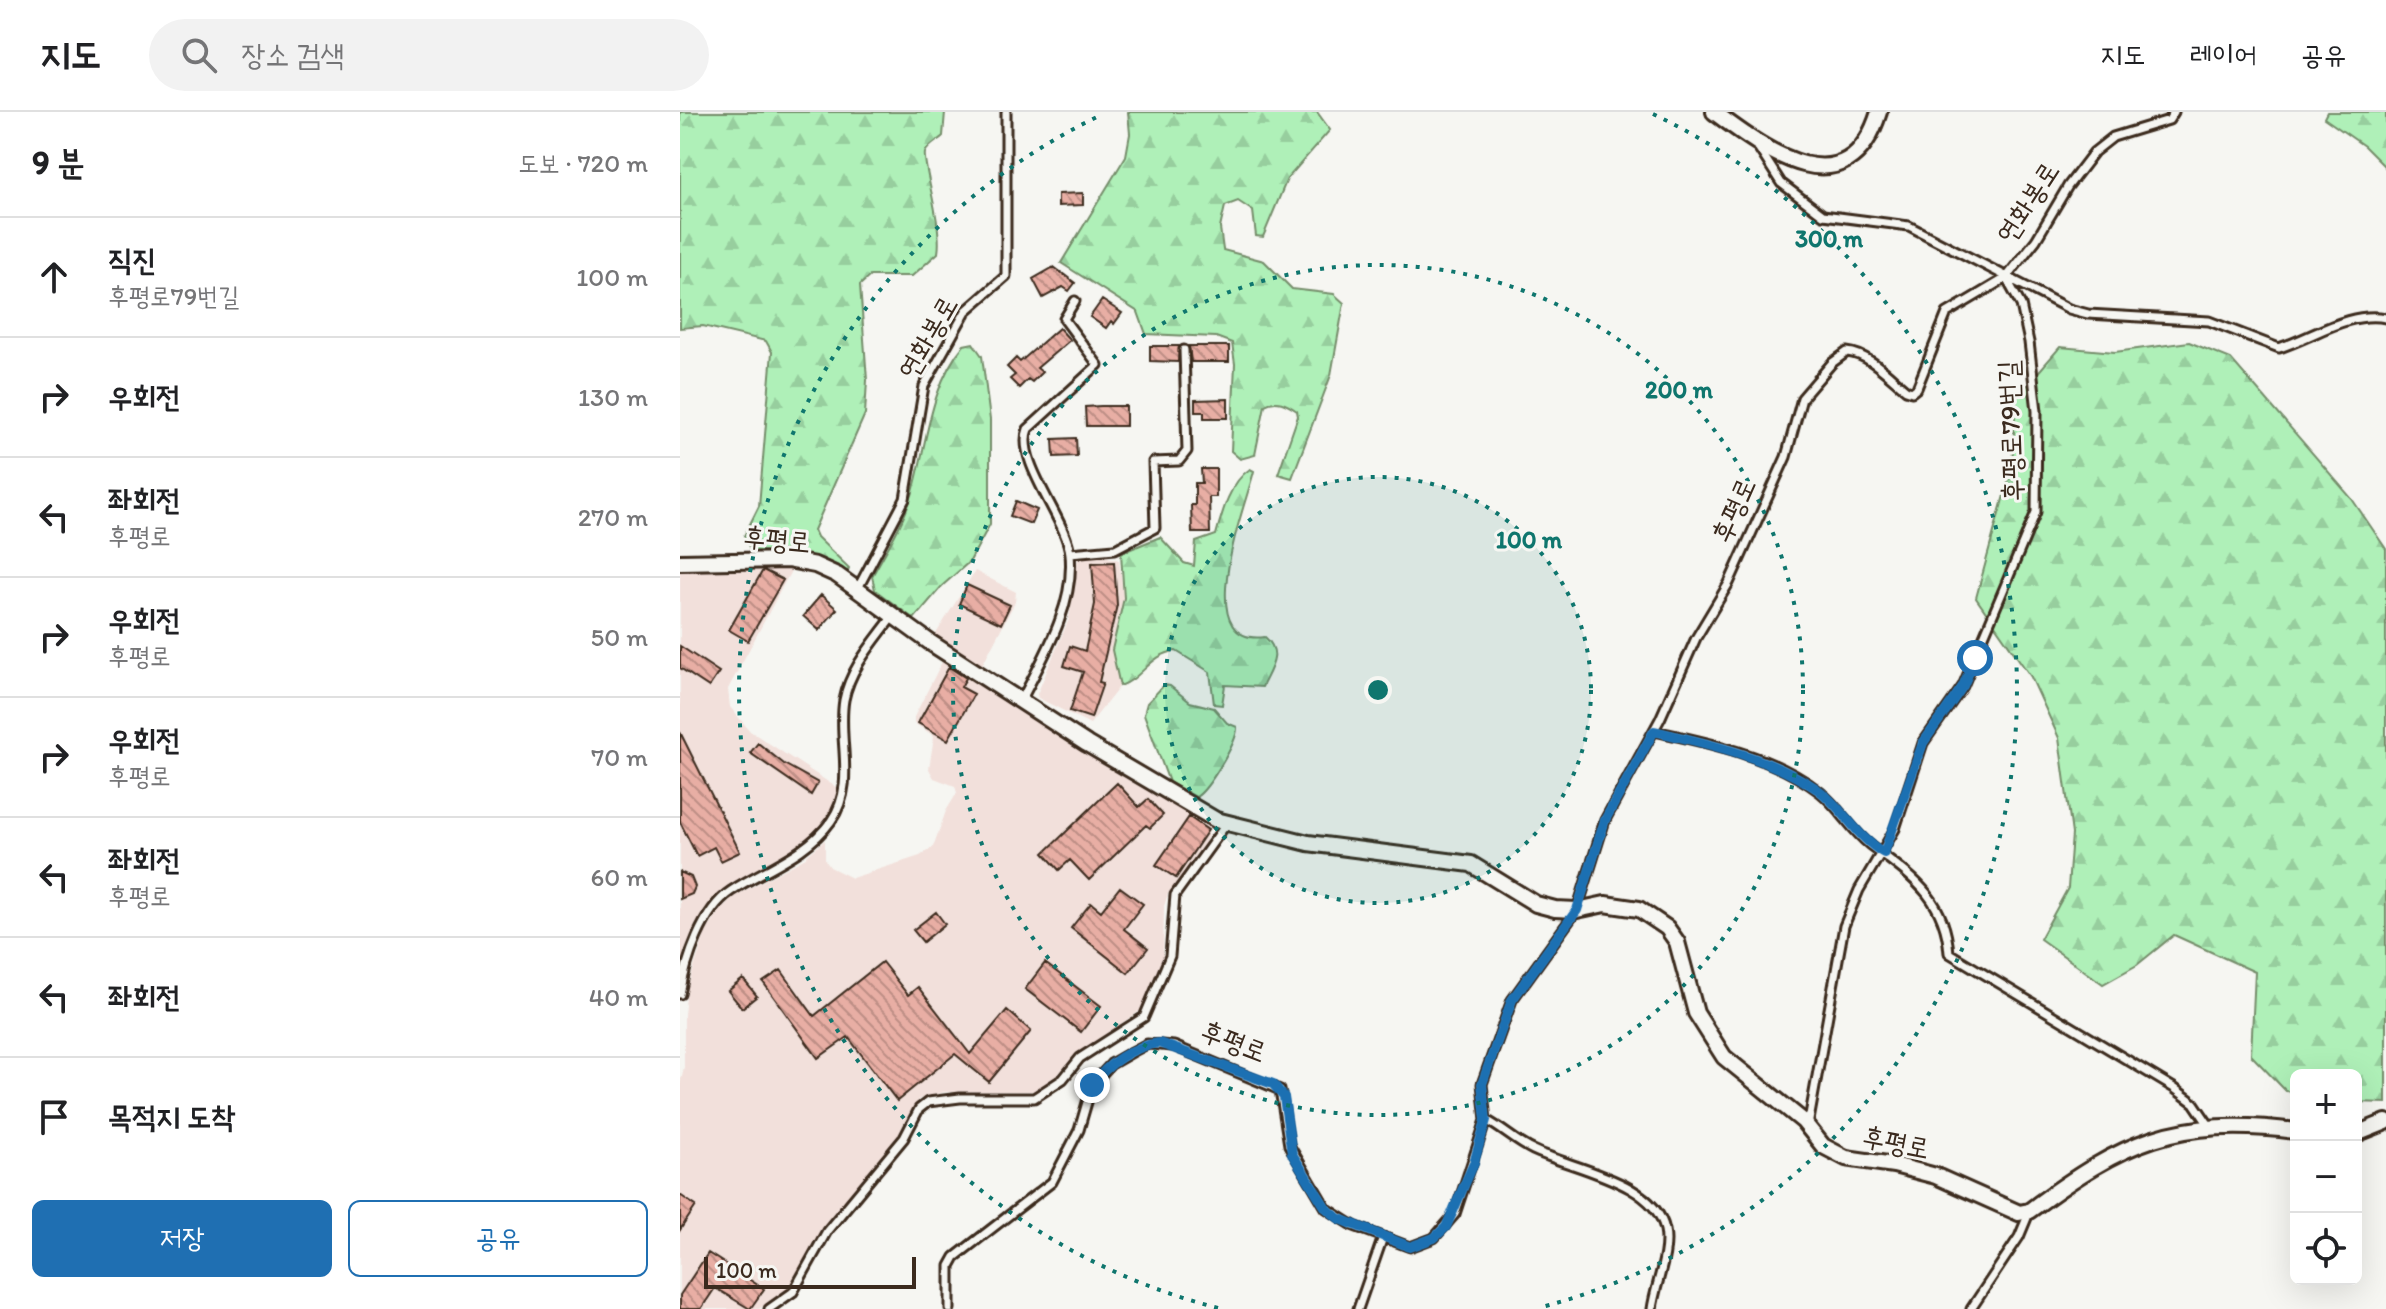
<!DOCTYPE html>
<html lang="ko">
<head>
<meta charset="utf-8">
<style>
	:root { --surface:#fff; --page:#f2f2f2; --text:#202124; --muted:#757577; --line:#e0e0e0; --accent:#1f6fb2 }
	body { margin:0; font-family:Itim,"Poor Story",sans-serif; background:var(--page); color:var(--text) }
	.controls { position:absolute; right:24px; bottom:24px; display:grid; overflow:hidden; border-radius:12px; box-shadow:0 8px 32px #0002 }
	.controls button { width:72px; height:72px; display:grid; place-items:center; padding:0; border:0; border-bottom:2px solid var(--line); background:var(--surface); color:var(--text); font:40px sans-serif }
	.scale { position:absolute; left:24px; bottom:20px; width:212px; box-sizing:border-box; padding-left:8px; border:4px solid #3b2a1e; border-top:0; font-size:22px; line-height:28px; white-space:nowrap; color:#3b2a1e; -webkit-text-stroke:6px #f6f6f2; paint-order:stroke }
	.stop { position:absolute; width:24px; height:24px; margin:-18px; border:6px solid #1f6fb2; border-radius:50%; background:#fff }
	.stop.end { background:#1f6fb2; border-color:#fff; box-shadow:0 2px 8px #0008 }
	.list { margin:0; padding:0; list-style:none }
	h2 { display:flex; justify-content:space-between; align-items:center; height:104px; margin:0; padding:0 32px; font-size:34px }
	h2 small { font-size:26px; font-weight:400; color:var(--muted) }
	.list li { display:grid; grid-template-columns:52px 1fr auto; gap:24px; align-items:center; box-sizing:border-box; height:120px; padding:0 32px; border-top:2px solid var(--line) }
	.list b { display:block; font-size:30px; white-space:nowrap }
	.list p { margin:0; font-size:26px; white-space:nowrap; color:var(--muted) }
	.list em { font-size:26px; font-style:normal; color:var(--muted) }
	.actions { display:flex; gap:16px; padding:24px 32px }
	.actions a { flex:1; padding:18px 0; border:2px solid var(--accent); border-radius:12px; text-align:center; font-size:28px; color:var(--accent) }
	.actions .main { background:var(--accent); color:#fff }
	.icon { flex:none; width:44px; height:44px; fill:none; stroke:currentColor; stroke-width:2; stroke-linecap:round; stroke-linejoin:round }
	.map { position:relative; flex:none; width:1706px; height:1197px; overflow:hidden }
	header { display:flex; align-items:center; gap:48px; box-sizing:border-box; height:112px; padding:0 40px; background:var(--surface); border-bottom:2px solid var(--line) }
	header strong { font-size:38px }
	nav { display:flex; gap:44px; margin-inline-start:auto; font-size:28px }
	.search { width:560px; height:72px; background:var(--page); display:flex; align-items:center; gap:20px; box-sizing:border-box; padding:0 28px; border-radius:44px; color:var(--muted); font-size:30px }
	main { display:flex }
	aside { flex:1; background:var(--surface) }
	.map>svg:first-child { display:block }
	.built { fill:#f2e0db }
	.forest { fill:url(#forest-firs); stroke:#758d6b; stroke-width:2 }
	.building { fill:url(#building-back-hatch); stroke:#3b2a1e; stroke-width:2 }
	.lines { fill:none; stroke-linecap:round; stroke-linejoin:round }
	.lane-casing { stroke:#3b2a1e; stroke-width:13 }
	.street-casing { stroke:#3b2a1e; stroke-width:20 }
	.lane { stroke:#f6f6f2; stroke-width:7 }
	.street { stroke:#f6f6f2; stroke-width:14 }
	.route { stroke:#1f6fb2; stroke-width:10 }
	.ring { fill:none; stroke:#0f766e; stroke-width:4; stroke-dasharray:4 8 }
	.labels { text-anchor:middle; dominant-baseline:central; stroke-width:6; stroke-linejoin:round; paint-order:stroke }
	.street-label { font-size:28px; fill:#3b2a1e; stroke:#f6f6f2 }
	.centre { fill:#0f766e; stroke:#f6f6f2; stroke-width:4 }
	.ring-label { font-size:24px; text-anchor:middle; font-weight:bold; fill:#0f766e; stroke:#f6f6f2; stroke-width:6; stroke-linejoin:round; paint-order:stroke }
</style>
</head>
<body>
<header>
<strong>지도</strong>
<div class="search"><svg class="icon" aria-label="search" viewBox="0 0 24 24"><circle cx="10" cy="10" r="6"/><path d="M15 15l6 6"/></svg>장소 검색</div>
<nav><a>지도</a><a>레이어</a><a>공유</a></nav>
</header>
<main>
<aside>
<h2>9 분<small>도보 · 720 m</small></h2>
<ul class="list">
<li><svg class="icon" aria-label="ahead" viewBox="0 0 24 24"><path d="M12 20V5M6 11l6-6 6 6"/></svg><div><b>직진</b><p>후평로79번길</p></div><em>100 m</em></li>
<li><svg class="icon" aria-label="right" viewBox="0 0 24 24"><path d="M7 20v-9h11M14 6l5 5-5 5"/></svg><div><b>우회전</b></div><em>130 m</em></li>
<li><svg class="icon" aria-label="left" viewBox="0 0 24 24"><path d="M17 20v-9H6M10 6l-5 5 5 5"/></svg><div><b>좌회전</b><p>후평로</p></div><em>270 m</em></li>
<li><svg class="icon" aria-label="right" viewBox="0 0 24 24"><path d="M7 20v-9h11M14 6l5 5-5 5"/></svg><div><b>우회전</b><p>후평로</p></div><em>50 m</em></li>
<li><svg class="icon" aria-label="right" viewBox="0 0 24 24"><path d="M7 20v-9h11M14 6l5 5-5 5"/></svg><div><b>우회전</b><p>후평로</p></div><em>70 m</em></li>
<li><svg class="icon" aria-label="left" viewBox="0 0 24 24"><path d="M17 20v-9H6M10 6l-5 5 5 5"/></svg><div><b>좌회전</b><p>후평로</p></div><em>60 m</em></li>
<li><svg class="icon" aria-label="left" viewBox="0 0 24 24"><path d="M17 20v-9H6M10 6l-5 5 5 5"/></svg><div><b>좌회전</b></div><em>40 m</em></li>
<li><svg class="icon" aria-label="arrive" viewBox="0 0 24 24"><path d="M6 21V4h12l-3 4 3 4H6"/></svg><div><b>목적지 도착</b></div></li>
</ul>
<div class="actions"><a class="main">저장</a><a>공유</a></div>
</aside>
<div class="map">
<svg width="1706" height="1197" viewBox="0 0 1706 1197">
	<defs>
		<pattern id="forest-firs" width="22" height="20" patternUnits="userSpaceOnUse" patternTransform="scale(2)"><rect width="22" height="20" fill="#aff0b8"/><path d="M5 1l3.5 6h-7zM16 11l3.5 6h-7z" fill="#97ce9e"/></pattern>
		<pattern id="building-back-hatch" width="6" height="6" patternUnits="userSpaceOnUse" patternTransform="scale(2)"><rect width="6" height="6" fill="#e8aea4"/><path d="M-1 5l2 2M0 0l6 6M5-1l2 2" fill="none" stroke="#bd8e85"/></pattern>
	</defs>
	<rect width="100%" height="100%" fill="#f6f6f2"/>
	<filter id="ink" filterUnits="userSpaceOnUse"><feTurbulence type="fractalNoise" baseFrequency=".0125" numOctaves="2"/><feDisplacementMap in="SourceGraphic" scale="16" xChannelSelector="R" yChannelSelector="G"/><feConvolveMatrix kernelMatrix="1 2 1 2 8 2 1 2 1" color-interpolation-filters="sRGB"/></filter>
	<g filter="url(#ink)">
		<path class="built" d="M418,442L439,448L444,486L433,545L440,574L410,612L358,586L357,582L389,507L398,447Z
			M68,456L112,457L48,577L50,595L70,619L159,677L149,706L137,720L118,735L56,769L29,794L21,806L0,866V458Z
			M295,459L336,480L335,490L301,555L254,525Z
			M264,546L417,647L520,706L530,717L524,734L488,782L484,794L483,844L464,896L404,937L376,964L354,979L264,980L239,987L216,1027L143,1116L109,1176L79,1197H0V972L4,955V902L7,877L25,822L40,798L53,785L122,748L145,728V748L150,755L172,766L240,744L253,735L266,699L277,681L275,674L254,666L249,657L254,624L234,611V605Z"/>
		<path class="forest" d="M0,0H265L263,24C258,29 247,34 245,41C242,51 263,113 258,141L232,164H190L180,173L187,268L185,302L134,418L137,425L169,456L167,461L116,440L71,439L64,424L79,394L92,240L86,229L23,214L0,216Z
			M448,0H637L650,18L607,67L583,125L576,124L573,99L558,89L545,94L540,116L543,138L584,149L612,177L654,182L664,191L651,263L612,366L598,362L618,304L617,299C607,292 596,286 585,293L575,343L560,347L551,339L555,252L552,231L536,225L466,222L458,200L381,151L446,44L450,22Z
			M1647,0H1706V56L1684,34L1644,6Z
			M1509,230L1551,247L1672,387L1706,437V991L1676,990V963H1616V980L1606,979L1571,943L1575,860L1494,823L1457,853L1423,872L1360,827L1388,776L1392,722L1379,626L1351,565L1296,486L1332,354L1336,286L1380,235L1435,240Z
			M293,231L302,244L310,308V412L290,449L262,474L234,507L195,478L192,464C207,437 224,410 233,380C247,331 250,273 284,233Z
			M570,357L574,359C567,390 508,536 585,525C603,541 591,556 582,575L545,573L542,593L534,592L530,560L496,539C470,542 463,566 440,574L432,538L444,486L441,441L480,425L504,451L514,454L516,430L536,423C542,401 550,370 570,357Z
			M484,573L490,574L510,590L534,596L547,611L557,615C558,629 528,678 516,685L489,670L464,602L467,591Z"/>
		<path class="building" d="M403,81V93L378,94V82Z
			M374,155L395,171L389,179L383,175L363,186L353,167Z
			M422,188L442,201L434,212L431,209L426,216L410,205Z
			M379,216L390,228L357,256L362,260L352,270L348,267L339,276L330,267L335,263L327,255L336,246L340,250Z
			M470,234H499L498,250L470,249Z
			M509,234H549V250H511Z
			M548,287V306H524V300H515V288Z
			M421,294H446V314H406L405,295Z
			M396,326L397,344L374,345L373,327Z
			M521,357H536V385H529L530,421H512L511,393H515V371H522Z
			M336,389L357,398L351,412L330,404Z
			M434,450L437,493L419,570L423,571L411,606L390,599L403,560L384,554L390,534L405,539L415,492L412,451Z
			M83,458L103,468L68,529L49,518Z
			M287,473L330,493L321,512L279,492Z
			M141,483L157,497L139,518L123,504Z
			M0,534L39,560L29,575L0,556Z
			M269,555L286,566L281,575L294,582L268,628L238,611Z
			M0,620L60,740L41,749L34,735L17,744L0,710Z
			M78,631L104,652L138,671L131,683L70,641Z
			M437,671L459,695L468,687L483,703L470,716L466,713L409,768L390,748L379,758L364,741Z
			M509,705L528,718L496,766L476,753Z
			M0,760L11,765L15,775L12,782L0,787Z
			M440,775L463,792L444,817L468,836L448,861L391,816L411,791L421,799Z
			M256,800L265,812L243,830L233,818Z
			M202,850L228,883L238,875L290,942L327,898L351,919L309,970L275,942L217,989L168,925L138,946L83,870L101,858L134,904Z
			M365,851L421,894L401,920L345,877Z
			M63,867L77,884L62,896L48,879Z
			M0,1083L16,1094L0,1118Z
			M28,1141L84,1177L70,1197L35,1176L21,1197H0V1183Z"/>
		<g class="lines">
			<g class="lane-casing">
				<path id="lane" d="M1078,35L1101,71L1143,103L1229,114L1389,197L1408,202L1529,209L1599,236C1634,225 1668,199 1706,206
					M390,441L435,437L475,416L473,350L499,349L507,339L504,238
					M178,476L225,387L244,274L286,199L326,164V0
					M342,587C364,544 395,493 390,442C387,408 335,349 348,317L418,253L384,207L395,189
					M974,619C1030,631 1094,644 1140,680C1159,695 1171,718 1190,733C1232,765 1265,785 1269,841L1494,976L1514,991L1531,1016
					M0,882C6,849 22,798 51,779C84,757 127,743 151,709C177,672 157,628 164,588C170,556 194,530 213,504
					M806,1008C823,1017 836,1030 853,1038C893,1057 975,1069 985,1118C990,1141 975,1173 972,1197
					M1128,1014L1164,814L1179,778L1215,717L1243,631L1283,574L1356,400L1357,299L1349,230L1341,193L1326,166
					M89,1197L113,1180L147,1119L224,1026L239,997L248,990L280,986H354L383,967L400,946L464,905L490,844L495,783L547,711
					M270,1197V1154L275,1145L372,1070L399,1018L412,973L431,952L452,940L467,932L494,934L600,978L609,1033L646,1096L674,1114L730,1135L754,1126L775,1102L806,1008L802,972L832,888L897,798L925,708L980,607L1016,526L1049,471L1106,345L1122,286L1152,251L1167,240C1189,242 1209,264 1226,278L1232,280L1237,276L1267,201L1326,166L1356,128L1388,74L1414,40L1433,25L1489,8L1494,0
					M678,1197L703,1125
					M1291,1197L1339,1125L1349,1101"/>
			</g>
			<g class="street-casing">
				<path id="street" d="M1034,0C1086,39 1168,100 1199,0
					M0,450L108,448L135,453L157,463L251,531L407,632L536,708L628,731L791,752L856,792L875,797L897,798L925,792L959,797L987,816L997,830L1016,901L1044,945L1123,1009L1143,1034L1166,1046L1214,1053L1256,1064L1339,1101L1349,1099C1443,1029 1497,1004 1616,1019
					M1676,1022L1706,1010"/>
			</g>
			<use href="#lane" class="lane"/>
			<use href="#street" class="street"/>
		</g>
	</g>
	<g class="lines" filter="url(#ink)">
		<path class="route" d="M412,973C427,952 453,934 479,931L593,972L604,985L612,1042L646,1096L658,1106L730,1135L754,1126L766,1115L794,1051L806,1008L802,972L832,888L897,798L925,708L974,619C1030,632 1088,645 1137,677C1163,695 1176,725 1204,741L1243,631L1283,574L1295,546"/>
	</g>
	<circle cx="698" cy="578" r="213" fill="#0f766e" fill-opacity=".12"/>
	<g class="ring">
		<circle cx="698" cy="578" r="213"/>
		<circle cx="698" cy="578" r="425"/>
		<path d="M538 1196A638 638 0 0 1 423 2M973 2A638 638 0 0 1 858 1196"/>
	</g>
	<g class="labels">
		<g class="street-label">
			<text transform="translate(1347 90) rotate(-57)">연화봉로</text>
			<text transform="translate(247 225) rotate(-60)">연화봉로</text>
			<text transform="translate(1330 319) rotate(-92)">후평로79번길</text>
			<text transform="translate(1053 398) rotate(-66)">후평로</text>
			<text transform="translate(97 427) rotate(5)">후평로</text>
			<text transform="translate(554 929) rotate(21)">후평로</text>
			<text transform="translate(1216 1030) rotate(11)">후평로</text>
		</g>
	</g>
	<circle cx="698" cy="578" r="12" class="centre"/>
	<g class="ring-label">
		<text x="1149" y="135">300 m</text>
		<text x="999" y="286">200 m</text>
		<text x="849" y="436">100 m</text>
	</g>
</svg>
<div class="controls">
<button>+</button>
<button>−</button>
<button><svg class="icon" aria-label="locate" viewBox="0 0 24 24"><circle cx="12" cy="12" r="6"/><path d="M12 2v4M12 18v4M2 12h4M18 12h4"/></svg></button>
</div>
<div class="scale">100 m</div>
<div class="stop" style="left:1295px;top:546px"></div>
<div class="stop end" style="left:412px;top:973px"></div>
</div>
</main>
</body>
</html>
